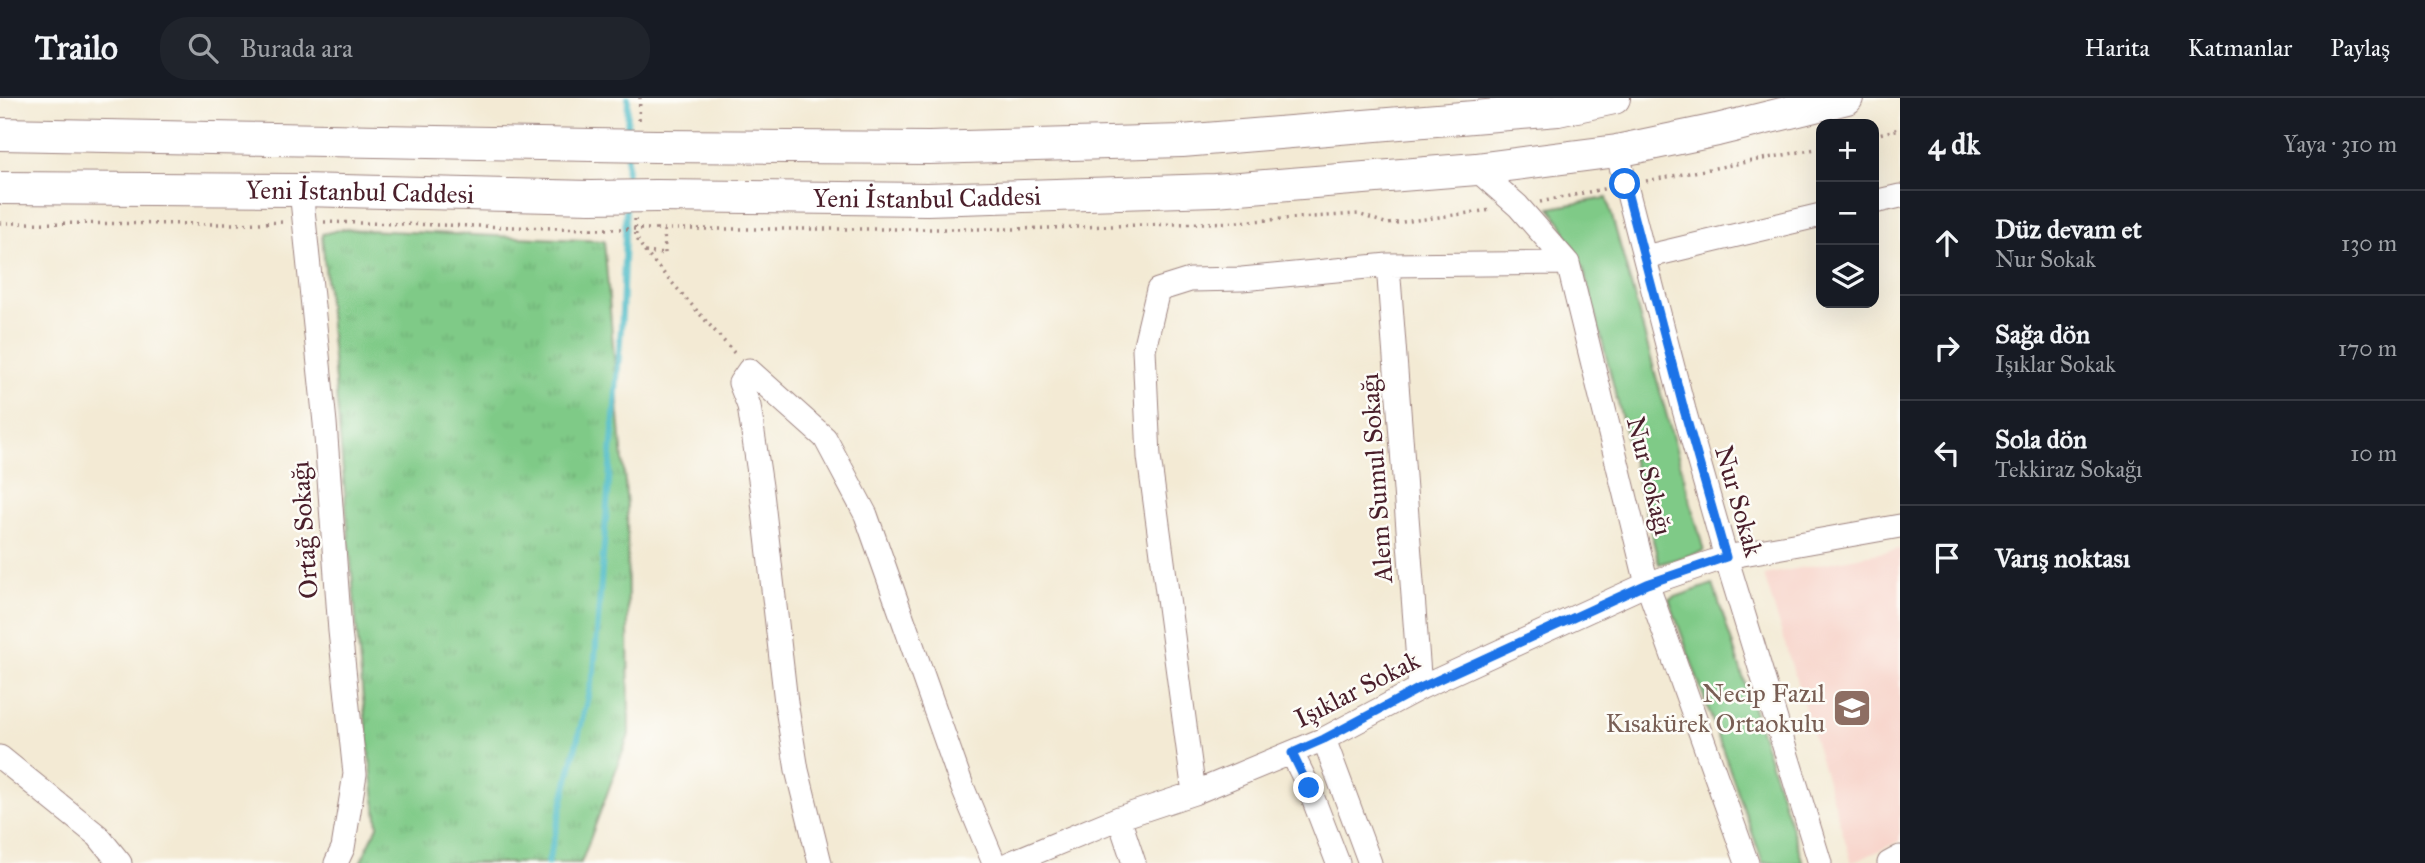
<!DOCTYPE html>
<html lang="tr">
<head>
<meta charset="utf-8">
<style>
	:root { --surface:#171b24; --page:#20242c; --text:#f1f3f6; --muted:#9ea1a6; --line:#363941 }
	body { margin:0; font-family:"IM FELL Great Primer",serif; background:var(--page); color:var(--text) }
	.controls { position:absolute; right:21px; top:21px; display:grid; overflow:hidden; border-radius:14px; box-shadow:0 7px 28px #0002 }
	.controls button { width:63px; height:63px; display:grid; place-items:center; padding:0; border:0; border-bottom:2px solid var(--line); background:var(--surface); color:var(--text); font:35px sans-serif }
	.stop { position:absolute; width:21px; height:21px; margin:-16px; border:5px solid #1a73e8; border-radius:50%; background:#fff }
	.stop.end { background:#1a73e8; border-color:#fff; box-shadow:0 2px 7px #0008 }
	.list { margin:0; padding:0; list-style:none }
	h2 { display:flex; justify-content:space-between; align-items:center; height:91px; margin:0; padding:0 28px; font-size:30px }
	h2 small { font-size:23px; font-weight:400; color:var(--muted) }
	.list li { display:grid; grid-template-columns:46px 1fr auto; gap:21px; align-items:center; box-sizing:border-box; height:105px; padding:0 28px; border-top:2px solid var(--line) }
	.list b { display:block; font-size:26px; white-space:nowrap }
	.list p { margin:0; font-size:23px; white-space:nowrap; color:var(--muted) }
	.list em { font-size:23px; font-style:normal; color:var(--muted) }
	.icon { flex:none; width:38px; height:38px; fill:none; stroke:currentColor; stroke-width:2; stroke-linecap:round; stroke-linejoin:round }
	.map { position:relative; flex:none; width:1900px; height:765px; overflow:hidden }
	header { display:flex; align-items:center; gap:42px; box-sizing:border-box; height:98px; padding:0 35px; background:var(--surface); border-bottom:2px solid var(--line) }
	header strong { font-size:33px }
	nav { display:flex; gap:38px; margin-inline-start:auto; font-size:24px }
	.search { width:490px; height:63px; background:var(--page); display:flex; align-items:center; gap:18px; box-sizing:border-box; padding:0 24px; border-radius:28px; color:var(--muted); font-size:26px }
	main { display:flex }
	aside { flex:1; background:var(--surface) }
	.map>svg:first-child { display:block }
	.built { fill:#f7d1c7 }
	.grass { fill:#7fca87; stroke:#647459; stroke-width:2 }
	.park { fill:url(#park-tufts); stroke:#647459; stroke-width:2 }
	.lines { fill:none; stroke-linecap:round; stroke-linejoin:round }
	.stream { stroke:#4dbbc7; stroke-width:6 }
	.minor-casing { stroke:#9e8480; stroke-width:25 }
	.highway-casing { stroke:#9e8480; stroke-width:34 }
	.path { stroke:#9e8480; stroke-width:3.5; stroke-dasharray:2 5; stroke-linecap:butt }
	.minor { stroke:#fff; stroke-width:23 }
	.highway { stroke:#fff; stroke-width:32 }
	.highway-bridge-casing { stroke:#9e8480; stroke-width:34; stroke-linecap:butt }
	.path-bridge { stroke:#9e8480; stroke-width:3.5; stroke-dasharray:2 5; stroke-linecap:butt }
	.highway-bridge { stroke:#fff; stroke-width:32 }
	.route { stroke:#1a73e8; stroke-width:9 }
	.labels { text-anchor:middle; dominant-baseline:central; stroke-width:5; stroke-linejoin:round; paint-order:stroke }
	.street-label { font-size:26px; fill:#4a1f2b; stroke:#fdfcf7 }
	.education-label { font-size:26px; fill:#785e54; stroke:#fdfcf7; text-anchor:end }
</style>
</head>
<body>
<header>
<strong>Trailo</strong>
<div class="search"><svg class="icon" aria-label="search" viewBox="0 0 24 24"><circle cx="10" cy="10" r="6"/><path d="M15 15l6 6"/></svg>Burada ara</div>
<nav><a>Harita</a><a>Katmanlar</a><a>Paylaş</a></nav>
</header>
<main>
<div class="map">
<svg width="1900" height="765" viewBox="0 0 1900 765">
	<defs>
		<pattern id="park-tufts" width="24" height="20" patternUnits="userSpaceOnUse" patternTransform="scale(1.75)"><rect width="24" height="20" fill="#7fca87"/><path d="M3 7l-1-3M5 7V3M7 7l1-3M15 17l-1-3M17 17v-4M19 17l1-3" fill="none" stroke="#6fad75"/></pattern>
	</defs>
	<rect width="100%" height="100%" fill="#fdfcf7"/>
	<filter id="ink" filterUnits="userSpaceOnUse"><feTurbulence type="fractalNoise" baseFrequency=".0143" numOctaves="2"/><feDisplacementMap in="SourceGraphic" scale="14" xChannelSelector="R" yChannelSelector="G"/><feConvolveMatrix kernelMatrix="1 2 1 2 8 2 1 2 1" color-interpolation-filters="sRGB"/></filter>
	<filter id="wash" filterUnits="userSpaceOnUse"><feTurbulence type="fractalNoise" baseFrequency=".00686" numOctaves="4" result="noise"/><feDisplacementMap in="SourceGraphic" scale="28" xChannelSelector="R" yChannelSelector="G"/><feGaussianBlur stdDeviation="1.57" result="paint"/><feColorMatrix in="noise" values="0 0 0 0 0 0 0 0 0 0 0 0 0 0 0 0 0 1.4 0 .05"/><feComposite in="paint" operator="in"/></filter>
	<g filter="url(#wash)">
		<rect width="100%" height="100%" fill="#f3ead4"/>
		<path class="built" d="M1900,451V743L1852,765L1764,477Z"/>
		<path class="grass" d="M1607,100L1704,453L1659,466L1584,172L1561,125L1550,110Z
			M1713,486L1803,765H1763L1669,501Z"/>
		<path class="park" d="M343,131L604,143L627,409L629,637L581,765H360L378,728L363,601L322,136Z"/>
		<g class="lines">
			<path class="stream" d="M627,40L628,0
				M626,89L627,58
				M548,765L594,573L622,217L626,107"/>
		</g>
	</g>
	<g filter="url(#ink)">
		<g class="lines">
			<g class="minor-casing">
				<path id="minor" d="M1617,53L1684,312L1726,459L1820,765
					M1476,71L1518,108L1568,165L1647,486L1747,765
					M301,92L325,325L340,533L355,676L343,750L336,765
					M1874,104L1900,98
					M1645,159L1821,117
					M1388,167L1420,590
					M1324,641L1370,765
					M1292,655L1309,690L1338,765
					M0,659L98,738L120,765
					M1194,695L1149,359L1144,251L1158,192L1190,182L1242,181L1388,167L1568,165
					M1119,720L1134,765
					M820,765L797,672L786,604L762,395L749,308L740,285L749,272L825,340L866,417L962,688L994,765
					M1010,765L1119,720L1194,695L1324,641L1420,590L1647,486L1726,459L1900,428
					M1889,765L1900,759"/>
			</g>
			<g class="highway-casing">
				<g id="highway">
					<path d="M0,36L592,47"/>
					<path d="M656,48L929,50L1182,43L1558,12L1614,0"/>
					<path id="s1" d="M0,90L301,92L591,99"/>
					<path id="s2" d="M656,98L927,101L1215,92L1476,71L1617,53L1717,32L1847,0"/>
				</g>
			</g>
			<path class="path" d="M639,22L640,0
				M1874,37L1900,31
				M1646,83L1821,50
				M1540,104L1608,90
				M635,121L636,139L645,154L737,258
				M324,124L591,131
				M0,125L236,126L284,124
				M656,131H1016L1237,124L1358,116L1388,126L1491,112
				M645,154L665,156L664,131"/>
			<use href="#minor" class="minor"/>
			<use href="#highway" class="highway"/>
			<g class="highway-bridge-casing">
				<path id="highway-bridge" d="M592,47L656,48
					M591,99L656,98"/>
			</g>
			<path class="path-bridge" d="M591,131H656"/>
			<use href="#highway-bridge" class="highway-bridge"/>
		</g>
	</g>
	<g class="lines" filter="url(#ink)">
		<path class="route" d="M1309,690L1292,655L1324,641L1420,590L1647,486L1726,459L1684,312L1625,86"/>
	</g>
	<defs>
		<g id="school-square" transform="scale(2.0125)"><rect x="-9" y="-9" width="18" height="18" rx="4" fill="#8d6e63" stroke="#fdfcf7"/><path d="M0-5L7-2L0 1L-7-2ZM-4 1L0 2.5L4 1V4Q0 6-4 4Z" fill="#fff"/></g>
	</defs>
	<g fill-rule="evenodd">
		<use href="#school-square" x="1852" y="610"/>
	</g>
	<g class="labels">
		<g class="street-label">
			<text stroke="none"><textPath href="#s1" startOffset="360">Yeni İstanbul Caddesi</textPath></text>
			<text stroke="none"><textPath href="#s2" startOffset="271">Yeni İstanbul Caddesi</textPath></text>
			<text transform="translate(1650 378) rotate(76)">Nur Sokağı</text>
			<text transform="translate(1376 380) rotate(-94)">Alem Sumul Sokağı</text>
			<text transform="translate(1739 403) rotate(74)">Nur Sokak</text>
			<text transform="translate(304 432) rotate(-94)">Ortağ Sokağı</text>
			<text transform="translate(1357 591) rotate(-27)">Işıklar Sokak</text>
		</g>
		<g class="education-label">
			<text x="1825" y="595">Necip Fazıl<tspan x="1825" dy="30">Kısakürek Ortaokulu</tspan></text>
		</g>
	</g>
</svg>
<div class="controls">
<button>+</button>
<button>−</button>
<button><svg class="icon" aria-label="layers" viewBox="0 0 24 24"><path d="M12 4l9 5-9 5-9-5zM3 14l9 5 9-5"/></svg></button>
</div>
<div class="stop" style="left:1625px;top:86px"></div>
<div class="stop end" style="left:1309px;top:690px"></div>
</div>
<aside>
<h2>4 dk<small>Yaya · 310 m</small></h2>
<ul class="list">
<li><svg class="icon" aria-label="ahead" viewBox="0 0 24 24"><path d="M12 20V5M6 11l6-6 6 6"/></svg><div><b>Düz devam et</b><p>Nur Sokak</p></div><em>130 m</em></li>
<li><svg class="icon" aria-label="right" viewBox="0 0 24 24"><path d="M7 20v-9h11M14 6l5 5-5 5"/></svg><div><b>Sağa dön</b><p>Işıklar Sokak</p></div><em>170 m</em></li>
<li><svg class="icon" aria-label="left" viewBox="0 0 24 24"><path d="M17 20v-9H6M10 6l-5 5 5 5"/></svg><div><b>Sola dön</b><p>Tekkiraz Sokağı</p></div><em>10 m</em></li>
<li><svg class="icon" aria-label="arrive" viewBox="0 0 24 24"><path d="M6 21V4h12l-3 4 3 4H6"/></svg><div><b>Varış noktası</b></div></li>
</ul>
</aside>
</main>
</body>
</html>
